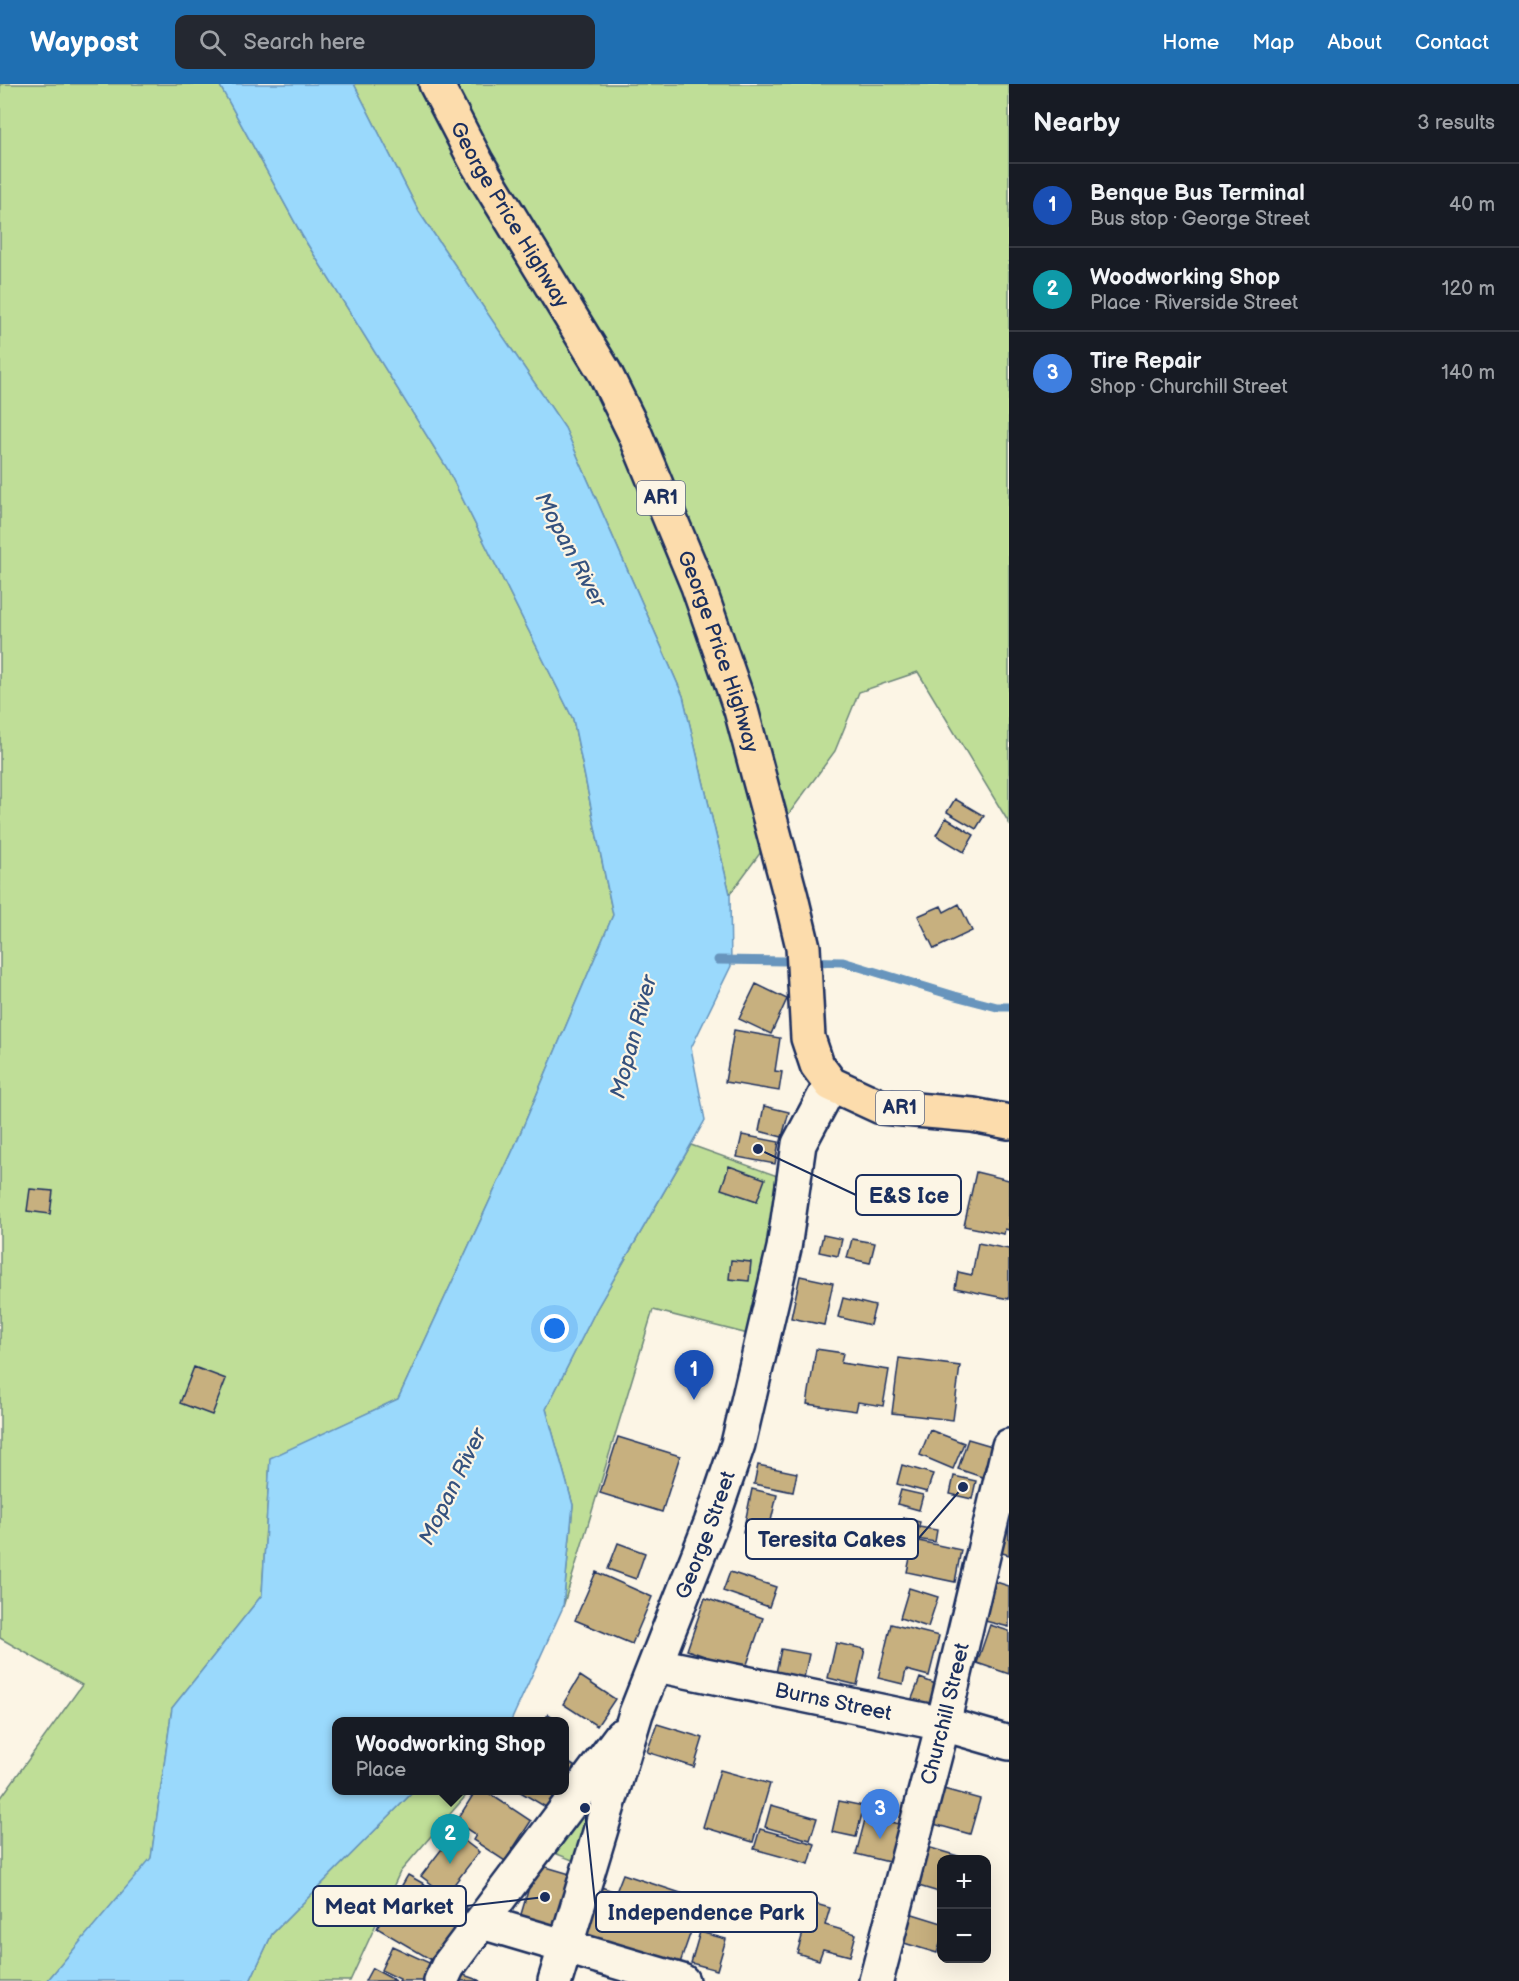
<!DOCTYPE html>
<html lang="en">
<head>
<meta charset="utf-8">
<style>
	:root { --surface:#171b24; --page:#242831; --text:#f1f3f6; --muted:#9ea1a6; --line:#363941; --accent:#1f6fb2 }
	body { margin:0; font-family:"Balsamiq Sans",sans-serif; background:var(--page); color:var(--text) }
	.controls { position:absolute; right:18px; bottom:18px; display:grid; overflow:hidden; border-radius:12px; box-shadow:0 6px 24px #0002 }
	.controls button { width:54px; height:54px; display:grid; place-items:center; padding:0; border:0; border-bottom:2px solid var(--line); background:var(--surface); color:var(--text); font:30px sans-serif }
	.you { position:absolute; left:555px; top:1245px; width:21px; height:21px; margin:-15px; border:4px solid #fff; border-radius:50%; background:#1a73e8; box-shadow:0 0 0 9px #1a73e833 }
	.badge { display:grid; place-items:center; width:39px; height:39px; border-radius:50%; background:var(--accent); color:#fff; font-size:20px; font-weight:700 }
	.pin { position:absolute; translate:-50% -50px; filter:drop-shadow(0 2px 3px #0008) }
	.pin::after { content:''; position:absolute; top:32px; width:21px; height:18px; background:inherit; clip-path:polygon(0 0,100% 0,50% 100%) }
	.popup { position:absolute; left:332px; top:1633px; width:237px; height:78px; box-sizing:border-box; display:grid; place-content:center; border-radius:12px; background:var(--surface); filter:drop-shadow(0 2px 4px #0005); font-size:20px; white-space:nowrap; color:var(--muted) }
	.popup b { font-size:22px; color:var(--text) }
	.popup::after { content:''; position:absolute; left:50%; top:100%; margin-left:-12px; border:12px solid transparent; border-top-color:var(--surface) }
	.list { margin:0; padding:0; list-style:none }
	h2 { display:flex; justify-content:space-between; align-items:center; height:78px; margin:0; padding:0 24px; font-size:26px }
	h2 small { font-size:20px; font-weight:400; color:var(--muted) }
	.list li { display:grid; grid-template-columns:39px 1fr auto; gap:18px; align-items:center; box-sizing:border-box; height:84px; padding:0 24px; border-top:2px solid var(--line) }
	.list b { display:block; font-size:22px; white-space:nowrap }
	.list p { margin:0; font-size:20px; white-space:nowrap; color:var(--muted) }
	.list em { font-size:20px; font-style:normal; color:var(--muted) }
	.icon { flex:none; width:33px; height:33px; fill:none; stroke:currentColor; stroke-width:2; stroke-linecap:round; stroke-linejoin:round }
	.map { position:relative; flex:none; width:1009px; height:1897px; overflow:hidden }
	header { display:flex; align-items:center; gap:36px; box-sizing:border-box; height:84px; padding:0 30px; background:var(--accent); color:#fff }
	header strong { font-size:28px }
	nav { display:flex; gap:33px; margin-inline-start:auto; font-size:21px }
	.search { width:420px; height:54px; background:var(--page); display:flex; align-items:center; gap:15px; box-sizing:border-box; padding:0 21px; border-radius:12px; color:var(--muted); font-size:22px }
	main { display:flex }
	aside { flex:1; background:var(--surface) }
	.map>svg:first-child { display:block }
	.green { fill:#bfde97; stroke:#6d867a; stroke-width:1.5 }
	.water { fill:#9ad9fc; stroke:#6795bd; stroke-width:1.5 }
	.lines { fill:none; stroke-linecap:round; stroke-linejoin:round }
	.stream { stroke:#6795bd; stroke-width:9 }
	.building { fill:#c7b07f; stroke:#1b2f5e; stroke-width:1.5 }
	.minor-casing { stroke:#1b2f5e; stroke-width:38 }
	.highway-casing { stroke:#1b2f5e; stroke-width:38 }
	.minor { stroke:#fcf5e5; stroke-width:33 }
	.highway { stroke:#fcdcac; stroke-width:33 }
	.labels { text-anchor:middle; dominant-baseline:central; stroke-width:4.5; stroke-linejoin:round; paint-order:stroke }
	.shield { fill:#fcf5e5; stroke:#5e6a86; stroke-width:1.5 }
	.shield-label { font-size:20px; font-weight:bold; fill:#1b2f5e }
	.street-label { font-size:21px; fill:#1b2f5e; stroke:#fcf5e5 }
	.water-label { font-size:22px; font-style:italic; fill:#34517e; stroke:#fcf5e5 }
	.leader { fill:none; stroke:#1b2f5e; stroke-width:2 }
	.callout-dot { fill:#1b2f5e; stroke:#fcf5e5; stroke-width:2 }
	.callout { fill:#fcf5e5; stroke:#1b2f5e; stroke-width:2 }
	.callout-label { font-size:22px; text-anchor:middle; font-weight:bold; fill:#1b2f5e }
</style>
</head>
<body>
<header>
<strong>Waypost</strong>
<div class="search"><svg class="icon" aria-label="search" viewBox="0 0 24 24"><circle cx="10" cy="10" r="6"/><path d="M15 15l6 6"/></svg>Search here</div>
<nav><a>Home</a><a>Map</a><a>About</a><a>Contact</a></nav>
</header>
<main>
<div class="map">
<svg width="1009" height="1897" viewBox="0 0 1009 1897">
	<rect width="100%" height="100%" fill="#fcf5e5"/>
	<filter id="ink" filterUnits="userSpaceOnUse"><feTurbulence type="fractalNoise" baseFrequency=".0167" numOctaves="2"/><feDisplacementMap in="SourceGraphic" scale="12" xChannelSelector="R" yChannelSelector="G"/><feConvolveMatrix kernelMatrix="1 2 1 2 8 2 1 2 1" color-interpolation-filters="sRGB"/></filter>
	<g filter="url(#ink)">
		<path class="green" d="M0,0H219L303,153L447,384L573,635L613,831L514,1064L398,1315L270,1375L262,1511L172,1624L151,1775L47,1897H0V1715L82,1601L0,1554Z
			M354,0H1009V739L918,588L859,608L835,667L730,810L683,612L565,344L419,128Z
			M691,1061L780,1093L752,1251L653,1226L563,1523L573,1421L546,1325L596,1226Z
			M607,1683L580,1779L544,1765Z
			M414,1707H470L400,1788L350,1897H250L272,1850Z"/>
		<path class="water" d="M219,0H354L419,128L565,344L683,612L730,810L731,882L691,964L705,1036L596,1226L546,1325L573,1421L563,1523L511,1637L336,1638V1706L414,1707L272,1850L250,1897H47L151,1774L172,1624L262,1511L270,1374L398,1315L514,1064L613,831L573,635L447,384L303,153Z"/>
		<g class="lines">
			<path class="stream" d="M718,876L843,878L955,912L997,923H1009"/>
		</g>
		<path class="building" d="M955,715L984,732L976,745L947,728Z
			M946,734L974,751L964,768L936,751Z
			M959,820L972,847L934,865L918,832L941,822L944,828Z
			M756,900L787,915L771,950L739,935Z
			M734,946L780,954L775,987L782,988L779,1007L725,998Z
			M764,1022L789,1028L782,1053L759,1047Z
			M742,1051L779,1058L775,1080L737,1073Z
			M729,1082L765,1095L757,1117L721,1105Z
			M976,1088L1009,1096V1146L1005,1145L1004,1150L964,1142Z
			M30,1105L53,1107L50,1130L27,1127Z
			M823,1151L842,1155L838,1172L819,1168Z
			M852,1155L875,1159L870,1179L847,1174Z
			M978,1159L1009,1165V1215L955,1204L958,1188L972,1191Z
			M731,1176L751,1178L749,1197L729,1195Z
			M800,1192L833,1199L824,1241L791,1234Z
			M843,1214L875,1222L870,1241L838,1233Z
			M816,1265L843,1269L841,1279L889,1286L883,1322L858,1318L856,1327L807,1320Z
			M899,1274L960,1282L953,1336L892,1329Z
			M194,1283L226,1295L212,1331L180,1319Z
			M930,1346L964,1359L953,1385L920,1371Z
			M618,1353L680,1372L662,1428L600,1409Z
			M968,1355L992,1362L982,1393L958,1385Z
			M758,1381L797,1389L793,1408L754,1400Z
			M902,1381L933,1390L927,1408L897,1400Z
			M954,1392L976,1397L972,1415L950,1410Z
			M752,1405L777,1411L767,1454L743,1448Z
			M901,1406L923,1411L919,1426L897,1420Z
			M904,1434L920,1438L916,1452L900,1448Z
			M1009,1436V1471L999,1468Z
			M919,1443L937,1446L935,1458L917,1455Z
			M914,1456L961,1466L955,1498L907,1488Z
			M618,1459L645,1469L636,1495L608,1485Z
			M596,1488L652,1513L632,1560L575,1536Z
			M730,1488L776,1503L769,1523L723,1507Z
			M993,1497L1009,1502V1543L981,1536Z
			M909,1504L938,1513L928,1543L900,1534Z
			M705,1514L763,1534L745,1586L687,1566Z
			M891,1540L939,1552L929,1592L906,1586L903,1600L878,1594Z
			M990,1541L1009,1547V1590L977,1579Z
			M836,1559L865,1565L857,1601L828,1594Z
			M781,1565L809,1570L804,1594L776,1589Z
			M580,1592L615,1615L597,1642L563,1620Z
			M920,1594L938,1601L929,1624L911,1617Z
			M548,1630L561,1638H544Z
			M657,1640L703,1654L694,1683L647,1668Z
			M564,1676L574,1682L564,1699Z
			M720,1686L770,1700L753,1758L703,1743Z
			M940,1704L980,1715L970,1750L930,1739Z
			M476,1706H484L531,1737L505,1777L473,1756L476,1751L456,1738Z
			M517,1706H559L549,1725Z
			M839,1717L864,1722L856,1753L832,1748Z
			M771,1721L817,1734L810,1756L765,1743Z
			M866,1732L903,1741L893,1779L856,1770Z
			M760,1745L815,1760L809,1780L754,1765Z
			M454,1749L479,1768L446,1811L421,1792Z
			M924,1762L958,1772L957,1776H942V1809L912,1800Z
			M536,1780L570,1790L554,1847L519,1837Z
			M623,1790L702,1816L679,1882L579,1848L595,1801L616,1808Z
			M408,1791L467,1824L435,1878L377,1844Z
			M812,1819L830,1824L825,1841L856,1850L850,1872L823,1865L819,1876L797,1869Z
			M903,1827L942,1839V1854L937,1869L894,1856Z
			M700,1848L726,1855L717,1886L691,1879Z
			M392,1862L436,1882L429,1897H399L400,1895L381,1886Z
			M372,1884L396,1897H365Z
			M452,1887L481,1897H448Z"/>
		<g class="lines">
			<g class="minor-casing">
				<g id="minor">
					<path id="s1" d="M657,1581L943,1640L1009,1659"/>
					<path d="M482,1838L682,1897"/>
					<path d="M441,1897L448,1882L621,1652"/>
					<path id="s2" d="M555,1897L636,1629L711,1439L738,1360L784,1164L799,1060L831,1000"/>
					<path id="s3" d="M876,1897L943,1640L1009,1362"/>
				</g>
			</g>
			<g class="highway-casing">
				<g id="highway">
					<path id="s4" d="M436,0L477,79L605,289L635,350L698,502L741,626L791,813L803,863L808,954L817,981L831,1000L881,1023L973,1031L1009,1038"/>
				</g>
			</g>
			<use href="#minor" class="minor"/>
			<use href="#highway" class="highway"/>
		</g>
	</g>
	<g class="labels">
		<g class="shield">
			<rect x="637" y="397" width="48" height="34" rx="4.5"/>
			<rect x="876" y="1007" width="48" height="34" rx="4.5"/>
		</g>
		<g class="shield-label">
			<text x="661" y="414">AR1</text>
			<text x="900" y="1024">AR1</text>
		</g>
		<g class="street-label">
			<text stroke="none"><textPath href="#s4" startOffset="150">George Price Highway</textPath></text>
			<text stroke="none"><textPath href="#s4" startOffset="636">George Price Highway</textPath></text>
			<text stroke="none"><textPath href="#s2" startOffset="471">George Street</textPath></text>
			<text stroke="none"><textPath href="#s1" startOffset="180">Burns Street</textPath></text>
			<text stroke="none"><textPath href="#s3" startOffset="276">Churchill Street</textPath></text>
		</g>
		<g class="water-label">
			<text transform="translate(570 466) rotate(62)">Mopan River</text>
			<text transform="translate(634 953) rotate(-75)">Mopan River</text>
			<text transform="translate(453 1403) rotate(-64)">Mopan River</text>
		</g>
	</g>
	<path class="leader" d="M758 1065L856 1111M963 1403L918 1455M545 1813L466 1822M585 1724L596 1828"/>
	<g class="callout-dot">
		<circle cx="758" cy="1065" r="6"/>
		<circle cx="963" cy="1403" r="6"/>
		<circle cx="545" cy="1813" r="6"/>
		<circle cx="585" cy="1724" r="6"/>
	</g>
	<g class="callout">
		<rect x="856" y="1091" width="105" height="40" rx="6"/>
		<rect x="746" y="1435" width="172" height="40" rx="6"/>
		<rect x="313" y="1802" width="153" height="40" rx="6"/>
		<rect x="596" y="1808" width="221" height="40" rx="6"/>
	</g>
	<g class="callout-label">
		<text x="909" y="1119">E&amp;S Ice</text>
		<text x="832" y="1463">Teresita Cakes</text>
		<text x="389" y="1830">Meat Market</text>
		<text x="706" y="1836">Independence Park</text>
	</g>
</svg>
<div class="controls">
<button>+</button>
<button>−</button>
</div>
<div class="you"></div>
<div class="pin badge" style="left:694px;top:1316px;background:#1a4fb4">1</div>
<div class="pin badge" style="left:450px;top:1780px;background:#0f9aa8">2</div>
<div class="popup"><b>Woodworking Shop</b>Place</div>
<div class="pin badge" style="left:880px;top:1755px;background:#3f7fe0">3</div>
</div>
<aside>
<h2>Nearby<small>3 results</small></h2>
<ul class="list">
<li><span class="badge" style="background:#1a4fb4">1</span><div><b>Benque Bus Terminal</b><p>Bus stop · George Street</p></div><em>40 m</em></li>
<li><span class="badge" style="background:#0f9aa8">2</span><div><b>Woodworking Shop</b><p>Place · Riverside Street</p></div><em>120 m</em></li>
<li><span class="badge" style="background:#3f7fe0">3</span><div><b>Tire Repair</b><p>Shop · Churchill Street</p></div><em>140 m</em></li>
</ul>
</aside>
</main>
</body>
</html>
